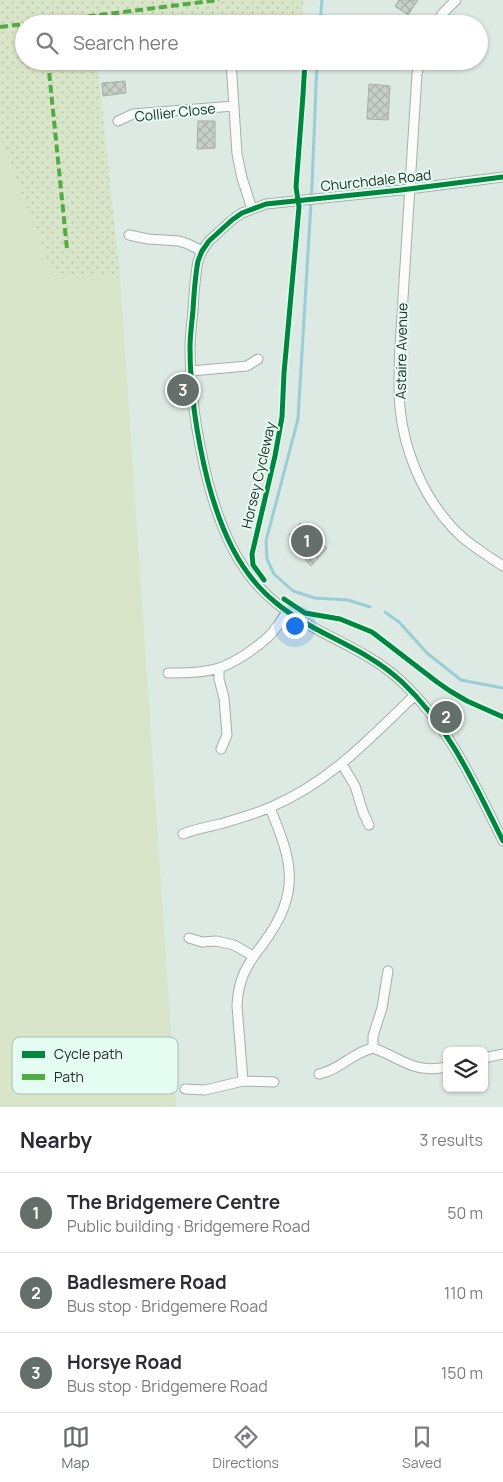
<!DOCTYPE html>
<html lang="en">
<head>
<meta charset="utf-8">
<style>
	:root { --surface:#fff; --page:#f2f2f3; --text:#2b2b33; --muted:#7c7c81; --line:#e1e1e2; --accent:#646f6a }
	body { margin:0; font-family:Manrope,sans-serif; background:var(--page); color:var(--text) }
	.controls { position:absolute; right:15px; bottom:15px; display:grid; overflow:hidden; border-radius:8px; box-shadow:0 1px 4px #0004 }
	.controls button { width:45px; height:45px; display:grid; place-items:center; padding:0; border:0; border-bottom:1px solid var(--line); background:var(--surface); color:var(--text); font:25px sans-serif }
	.you { position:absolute; left:294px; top:625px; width:18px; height:18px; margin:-12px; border:4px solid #fff; border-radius:50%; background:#1a73e8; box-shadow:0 0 0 8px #1a73e833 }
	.badge { display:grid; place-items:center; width:32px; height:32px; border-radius:50%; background:var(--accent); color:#fff; font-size:16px; font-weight:700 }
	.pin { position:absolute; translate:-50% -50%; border:2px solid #fff; box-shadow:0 1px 5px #0006 }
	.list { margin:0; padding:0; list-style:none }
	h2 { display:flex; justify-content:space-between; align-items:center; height:65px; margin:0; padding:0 20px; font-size:21px }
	h2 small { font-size:16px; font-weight:400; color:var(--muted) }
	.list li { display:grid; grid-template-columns:32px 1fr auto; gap:15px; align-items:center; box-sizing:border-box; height:80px; padding:0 20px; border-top:1px solid var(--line) }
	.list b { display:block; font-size:19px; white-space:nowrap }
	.list p { margin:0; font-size:16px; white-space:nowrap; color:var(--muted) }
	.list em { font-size:16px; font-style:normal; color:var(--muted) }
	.icon { flex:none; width:28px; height:28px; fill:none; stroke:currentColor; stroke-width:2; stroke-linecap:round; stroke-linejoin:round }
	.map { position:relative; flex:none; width:503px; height:1107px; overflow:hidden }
	.search { position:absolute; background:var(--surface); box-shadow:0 1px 4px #0004; left:15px; right:15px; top:15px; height:55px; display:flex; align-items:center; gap:12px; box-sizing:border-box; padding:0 18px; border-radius:28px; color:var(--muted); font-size:19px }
	.sheet { height:305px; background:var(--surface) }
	nav { display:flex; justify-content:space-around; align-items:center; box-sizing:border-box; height:70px; border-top:1px solid var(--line); background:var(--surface); font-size:14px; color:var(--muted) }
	nav a { display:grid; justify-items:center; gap:2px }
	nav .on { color:var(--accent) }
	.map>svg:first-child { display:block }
	.grass { fill:#d9e5c8 }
	.garden { fill:url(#garden-dots) }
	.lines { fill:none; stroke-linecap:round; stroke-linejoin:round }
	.stream { stroke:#9bcdd8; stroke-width:3 }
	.building { fill:url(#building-cross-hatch); stroke:#a8b0aa }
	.street-casing { stroke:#a5afaa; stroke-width:11 }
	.street { stroke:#fafcfb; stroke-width:9 }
	.quiet { stroke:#53ab44; stroke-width:4; stroke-dasharray:8 4; stroke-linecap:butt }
	.cycleway-casing { stroke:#e4fcf1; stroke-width:8 }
	.cycleway { stroke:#00873e; stroke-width:5 }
	.labels { text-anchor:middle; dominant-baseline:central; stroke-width:4; stroke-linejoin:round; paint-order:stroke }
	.street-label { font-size:14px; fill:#232d29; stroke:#e4fcf1 }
	.key { fill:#e4fcf1; stroke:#aabeb5; stroke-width:1 }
	.key-label { font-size:14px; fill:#232d29 }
</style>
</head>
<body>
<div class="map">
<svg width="503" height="1107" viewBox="0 0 503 1107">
	<defs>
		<pattern id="garden-dots" width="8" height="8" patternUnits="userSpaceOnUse" patternTransform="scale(1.25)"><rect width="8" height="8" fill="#d9e5c8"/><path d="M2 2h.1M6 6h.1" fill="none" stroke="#bac5ac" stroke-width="1.8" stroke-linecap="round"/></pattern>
		<pattern id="building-cross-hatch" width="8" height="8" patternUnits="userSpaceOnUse" patternTransform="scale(1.25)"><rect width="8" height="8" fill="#c7cfc9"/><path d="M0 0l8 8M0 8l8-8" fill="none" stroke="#abb2ad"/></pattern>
	</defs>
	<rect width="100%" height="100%" fill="#dde9e3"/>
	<path class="grass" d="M0,133L53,273L120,277L176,1107H0Z"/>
	<path class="garden" d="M0,0H303L302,24H24V61H97L120,277L53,273L23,198L0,134Z"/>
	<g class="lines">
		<path class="stream" d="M320,24L322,0
			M317,61L312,186L298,419L266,541L267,559L274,574L293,591L315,598L348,600L370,607
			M385,612L399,622L427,653L461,680L503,688"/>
	</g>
	<path class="building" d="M399,0H418L408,15L395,6Z
		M125,81L126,93L103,96L102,83Z
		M369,84L390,86L388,120L367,119Z
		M198,121H215V148L197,149Z
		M300,523L327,548L311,566L305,560L308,557L298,549L301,546L289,535Z"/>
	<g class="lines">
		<g class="street-casing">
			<path id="street" d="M436,24L443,13L456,0
				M231,61L237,154L242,178L252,209
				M420,61L417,74L400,346C399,367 398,387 400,408C404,450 422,494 451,526C465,542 485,554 503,566
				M118,121L133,114L234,106
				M503,177L401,190L266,204L242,213L232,220L209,241L202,251L198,261C195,277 194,293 193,310C192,322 190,335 190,347C190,393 197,438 208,482C220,527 238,572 275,602C314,635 364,646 402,682C449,726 475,785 503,841
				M129,235L148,239L179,241L188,244L202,251
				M191,371L247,366L258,359
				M219,668V679L224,698L227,735L221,749
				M168,673C184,673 203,673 219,668C236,662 255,649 268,637C276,630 281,620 287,612
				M342,764L355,786L363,812L369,825
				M183,834C195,829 207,827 220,824C237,819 255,814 271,807C330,782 370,738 415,695
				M189,938L202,942L216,941L234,945L253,956
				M373,1048C402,1058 412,1074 447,1067
				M484,1058L503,1054
				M319,1074C340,1070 353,1052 373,1048V1036L382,1008L388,971
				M243,1081L237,1006C238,979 247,964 263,944C301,892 293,863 270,808
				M185,1089L205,1090L243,1081L274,1082"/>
		</g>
		<use href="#street" class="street"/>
		<path class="quiet" d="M28,24L219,0
			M0,27L24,24
			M48,61L67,249"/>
		<g class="cycleway-casing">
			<path id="cycleway" d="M503,177L401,190L266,204L242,213L232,220L209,241L202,251L198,261C195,277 194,293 193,310C192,322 190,335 190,347C190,393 197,438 208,482C220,527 238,572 275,602C314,635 364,646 402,682C449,726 475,785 503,841
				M264,580L253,565L252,554L275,456L282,417L284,373L299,207L296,187L303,95L305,61
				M284,599L305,613L340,619L372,632L437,682L450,691L467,701L503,717"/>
		</g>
		<use href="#cycleway" class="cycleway"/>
	</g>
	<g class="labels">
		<g class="street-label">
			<text transform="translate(175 112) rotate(-6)">Collier Close</text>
			<text transform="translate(376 180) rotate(-6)">Churchdale Road</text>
			<text transform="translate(401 351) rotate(-89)">Astaire Avenue</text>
			<text transform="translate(258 475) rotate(-77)">Horsey Cycleway</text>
		</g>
	</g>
	<rect x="12" y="1037" width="166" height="57" rx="8" class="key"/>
	<rect x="22" y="1051" width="23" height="7" fill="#00873e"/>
	<rect x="22" y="1074" width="23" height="6" fill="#53ab44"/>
	<g class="key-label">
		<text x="54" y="1059">Cycle path</text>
		<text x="54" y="1082">Path</text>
	</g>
</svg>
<div class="controls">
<button><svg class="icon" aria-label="layers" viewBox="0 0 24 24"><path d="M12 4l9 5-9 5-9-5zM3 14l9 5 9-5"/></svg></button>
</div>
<div class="you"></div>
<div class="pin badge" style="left:307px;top:541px">1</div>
<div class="pin badge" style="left:446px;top:717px">2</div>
<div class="pin badge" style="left:183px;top:390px">3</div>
<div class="search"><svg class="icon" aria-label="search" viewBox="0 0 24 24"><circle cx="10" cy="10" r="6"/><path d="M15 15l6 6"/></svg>Search here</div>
</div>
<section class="sheet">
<h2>Nearby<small>3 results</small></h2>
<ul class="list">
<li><span class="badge">1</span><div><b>The Bridgemere Centre</b><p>Public building · Bridgemere Road</p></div><em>50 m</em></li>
<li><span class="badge">2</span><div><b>Badlesmere Road</b><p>Bus stop · Bridgemere Road</p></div><em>110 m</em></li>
<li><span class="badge">3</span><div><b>Horsye Road</b><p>Bus stop · Bridgemere Road</p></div><em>150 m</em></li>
</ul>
</section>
<nav>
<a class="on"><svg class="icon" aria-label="map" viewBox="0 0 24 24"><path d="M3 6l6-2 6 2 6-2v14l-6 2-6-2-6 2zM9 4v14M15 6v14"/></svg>Map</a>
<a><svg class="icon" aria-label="directions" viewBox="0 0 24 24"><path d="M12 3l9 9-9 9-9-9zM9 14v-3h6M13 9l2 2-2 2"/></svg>Directions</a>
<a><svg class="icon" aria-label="saved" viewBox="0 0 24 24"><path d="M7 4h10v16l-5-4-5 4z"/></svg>Saved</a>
</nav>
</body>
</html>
